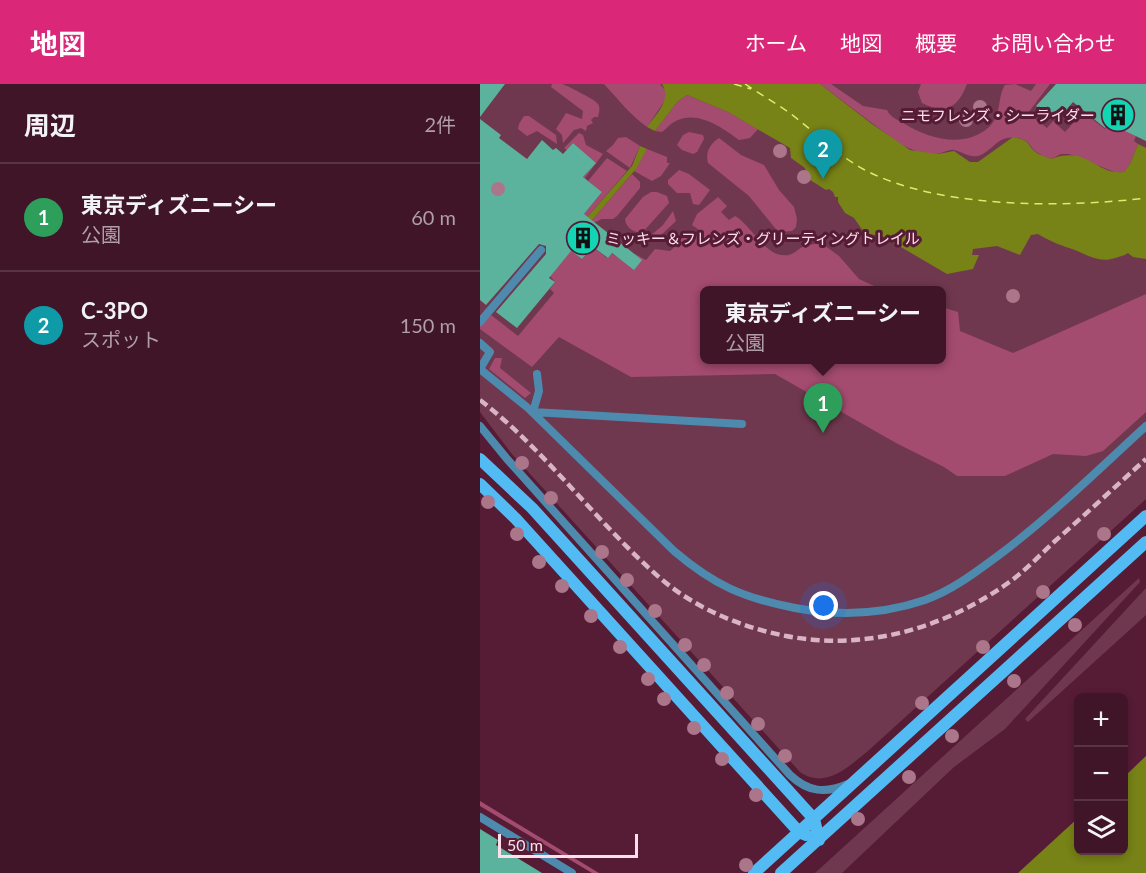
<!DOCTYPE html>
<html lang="ja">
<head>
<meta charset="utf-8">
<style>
	:root { --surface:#401528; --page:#4b2234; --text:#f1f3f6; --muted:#ae9fa8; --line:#593445; --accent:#db2777 }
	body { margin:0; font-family:Lato,"Noto Sans JP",sans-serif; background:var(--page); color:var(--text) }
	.controls { position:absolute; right:18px; bottom:18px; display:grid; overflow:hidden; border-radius:9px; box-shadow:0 3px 9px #0003 }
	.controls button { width:54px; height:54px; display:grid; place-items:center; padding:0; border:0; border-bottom:2px solid var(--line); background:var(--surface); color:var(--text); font:30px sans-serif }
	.scale { position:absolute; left:18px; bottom:15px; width:140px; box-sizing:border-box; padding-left:6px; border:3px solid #fedfea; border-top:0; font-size:16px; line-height:21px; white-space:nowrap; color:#fedfea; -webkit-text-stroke:4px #561c35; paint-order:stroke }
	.you { position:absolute; left:344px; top:522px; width:21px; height:21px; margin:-15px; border:4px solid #fff; border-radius:50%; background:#1a73e8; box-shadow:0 0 0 9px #1a73e833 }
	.badge { display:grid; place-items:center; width:39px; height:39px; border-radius:50%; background:var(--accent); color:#fff; font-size:20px; font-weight:700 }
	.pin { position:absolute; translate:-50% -50px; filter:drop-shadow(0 2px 3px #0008) }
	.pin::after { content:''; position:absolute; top:32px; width:21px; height:18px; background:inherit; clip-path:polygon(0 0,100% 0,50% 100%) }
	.popup { position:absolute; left:220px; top:202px; width:246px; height:78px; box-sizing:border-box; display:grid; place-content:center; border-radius:9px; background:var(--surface); filter:drop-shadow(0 2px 4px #0005); font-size:20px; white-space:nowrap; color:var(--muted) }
	.popup b { font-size:22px; color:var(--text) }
	.popup::after { content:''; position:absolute; left:50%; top:100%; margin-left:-12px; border:12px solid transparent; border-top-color:var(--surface) }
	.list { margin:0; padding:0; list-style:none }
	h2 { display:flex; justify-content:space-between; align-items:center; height:78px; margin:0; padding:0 24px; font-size:26px }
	h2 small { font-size:20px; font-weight:400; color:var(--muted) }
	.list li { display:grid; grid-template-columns:39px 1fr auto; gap:18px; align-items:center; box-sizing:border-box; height:108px; padding:0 24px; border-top:2px solid var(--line) }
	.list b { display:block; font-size:22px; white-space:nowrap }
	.list p { margin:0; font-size:20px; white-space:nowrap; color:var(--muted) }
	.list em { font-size:20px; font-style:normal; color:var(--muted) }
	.icon { flex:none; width:33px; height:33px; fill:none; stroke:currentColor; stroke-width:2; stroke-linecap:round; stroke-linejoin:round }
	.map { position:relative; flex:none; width:666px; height:789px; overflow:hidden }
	header { display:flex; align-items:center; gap:36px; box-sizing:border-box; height:84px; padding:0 30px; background:var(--accent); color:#fff }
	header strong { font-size:28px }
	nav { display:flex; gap:33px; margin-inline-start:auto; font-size:21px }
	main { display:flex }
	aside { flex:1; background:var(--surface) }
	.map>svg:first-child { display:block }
	.green { fill:#70384e; fill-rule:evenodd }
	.forest { fill:#a44b70 }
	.water { fill:#778217 }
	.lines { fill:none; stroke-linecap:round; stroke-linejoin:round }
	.ferry { stroke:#dced6c; stroke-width:1.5; stroke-dasharray:8 6; stroke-linecap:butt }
	.building { fill:#5bb29d }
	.lane { stroke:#4d8aae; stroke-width:8 }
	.secondary { stroke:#53bbf3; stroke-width:12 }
	.rail { stroke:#d9b4c2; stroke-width:4.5; stroke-dasharray:9 4.5; stroke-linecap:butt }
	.tree { fill:#ab768a }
	.labels { text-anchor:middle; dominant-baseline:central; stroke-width:6; stroke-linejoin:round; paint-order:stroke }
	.poi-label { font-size:15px; fill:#fedfea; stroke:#561c35; text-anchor:end }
</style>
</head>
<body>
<header>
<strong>地図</strong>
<nav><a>ホーム</a><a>地図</a><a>概要</a><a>お問い合わせ</a></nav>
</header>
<main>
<aside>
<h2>周辺<small>2件</small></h2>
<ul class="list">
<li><span class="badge" style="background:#2e9e5b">1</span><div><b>東京ディズニーシー</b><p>公園</p></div><em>60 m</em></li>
<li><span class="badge" style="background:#0f9aa8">2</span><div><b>C-3PO</b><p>スポット</p></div><em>150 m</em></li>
</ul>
</aside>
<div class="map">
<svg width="666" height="789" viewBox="0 0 666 789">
	<rect width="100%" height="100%" fill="#561c35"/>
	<path class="green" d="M0,0H666V415L389,666C369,682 346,706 320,688L32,370L0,328ZM224,206H461V276H224Z
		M659,494L660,498L525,645L474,683L362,789H335Z
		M666,504V531L548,638L545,635Z"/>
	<path class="forest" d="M72,0C75,0 79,0 82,0C86,1 114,15 117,19C121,23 119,28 118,33H114L111,36L113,39L107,42L106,47L101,44L94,46L83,59L82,51L76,45L86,29L102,35L103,27L71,3Z
		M124,0H180L185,6L186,15L167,43C150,31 138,15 124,0Z
		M340,0H351L383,22L407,26C410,33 418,36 425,40C449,55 485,65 509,43C522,31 517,13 525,1L535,0L551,7L556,0H570L548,29L567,44L573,37L585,48L603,28L625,45L631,38L656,52L654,57L658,60L650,80L644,88L637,89L589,70H581L571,75C567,73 562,72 558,69C549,64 551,56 537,54C518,51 513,66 501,71C490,75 484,68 474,66C469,65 462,70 456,70C442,70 430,66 417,58Z
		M441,0H487C478,24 465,31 442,19L438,8Z
		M207,11L248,28L278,45L270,54L259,56C243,44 219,27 198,36C192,38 187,44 182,48L175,47L198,17Z
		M44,32H49L76,51L77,60L57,47L47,52L38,45L39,40Z
		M209,48L223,51L224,55L217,68L213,70L202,66L197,61L203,51Z
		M99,49L103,51L106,61L123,70L105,94L108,97L127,74L147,87L102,139L99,136L122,108L103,93L115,79L93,59L87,66L84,64Z
		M146,53L160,62L150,84L126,67L133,61L138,54Z
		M239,54L261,71L284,81L299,106L314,123L317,135L316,143L312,147L300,148L295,144L269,112L228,79C225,68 230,60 239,54Z
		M167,65L187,73V79H190L181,92L172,97L154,87Z
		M199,86L209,90L230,106L219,121L213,120L210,109H197L188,100V96Z
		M152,90L160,98V104L137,132L133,135H122L107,142Z
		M171,108H177L187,112L189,119L162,149C153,148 146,144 145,135L163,113Z
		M238,113L247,122L241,128L249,136L255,132C272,141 285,175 309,171C316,169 320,163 326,161C332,160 334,161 340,158L359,172L379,195L403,206H224V276H461L462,223L478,228L480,247L533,269L666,210V328L623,367L606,372L573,370L525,392H477L464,383L416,359L295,290L151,293L79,253L52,283L0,245V239L11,231L38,252L74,209L70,205L75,198L70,192L80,159L102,175L113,163L127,174L131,169L142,176H150L155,170L166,176L175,165L190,167L199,159L203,152L211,157L219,146L212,141L217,130Z
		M193,127L196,137L178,154L169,153L183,141Z
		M15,274H22L20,284L51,309L45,314L9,285Z
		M0,717L119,789H112L0,722Z"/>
	<path class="water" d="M182,0H340L392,40L430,66L458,70L474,67L490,78H498L533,53C553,57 545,60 557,69C560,71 567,73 571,75C609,61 616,92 644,88L650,80L658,60L666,64V175L653,173L648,169C644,172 641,172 635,174C618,180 605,169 589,164C577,160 568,156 558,150L551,151L540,171L517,162L493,165L492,171H499L493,185L467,190L402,152L389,150L383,147L374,134L365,129L358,118V113H355L353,108L349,105L346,106L327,94L325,84L311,74L310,64L248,28L207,11L198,17L175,47L167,43C176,30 192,16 182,0Z
		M160,62L167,65L156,85L107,142L102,139L152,82Z
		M666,672V789H538L598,734V766H644V693Z"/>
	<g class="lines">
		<path class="ferry" d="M254,0L271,5
			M265,0C280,10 296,19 311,30C335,48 356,70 383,85C457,125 584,124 666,114"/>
	</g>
	<path class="building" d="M0,0H25L0,33Z
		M576,0H666V57L643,46L631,36L625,44L593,18L577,37L556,22Z
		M0,35L21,51L19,54L47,75L62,56L73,66L76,64L83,70L93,59L116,79L103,93L122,108L104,130L162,176L154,186L132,169L128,174L113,163L102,175L91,167L69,194L75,198L37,244L16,228L66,170V162L59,160L6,221L0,216Z
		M0,745L18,756L16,761L62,789H0Z"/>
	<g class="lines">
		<path class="lane" d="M0,238L61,166
			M0,259L10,268L0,285L48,324L194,467C234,501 263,514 315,524C358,532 404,530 445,516C473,506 496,488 519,471C571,432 618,386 666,342
			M57,290L59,307L53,328L262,340
			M0,342L27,375L310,691C328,708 345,710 368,700
			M0,733L92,789"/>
		<path class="secondary" d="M0,375L52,424L334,735L339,756
			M0,400L36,435L319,748L326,751
			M274,789L666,432
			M301,789L666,458"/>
		<path class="rail" d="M0,316C67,368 116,438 180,494C215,524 260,543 306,552C385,567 463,545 528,499C545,487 560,471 575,457C606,430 636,402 666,375"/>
	</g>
	<g class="tree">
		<circle cx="500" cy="23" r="7"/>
		<circle cx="486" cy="36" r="7"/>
		<circle cx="300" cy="67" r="7"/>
		<circle cx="324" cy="93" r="7"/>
		<circle cx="18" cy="105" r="7"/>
		<circle cx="533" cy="212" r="7"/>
		<circle cx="42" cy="379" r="7"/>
		<circle cx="71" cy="414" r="7"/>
		<circle cx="8" cy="418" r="7"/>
		<circle cx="37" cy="450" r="7"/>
		<circle cx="624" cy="450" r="7"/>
		<circle cx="122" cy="468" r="7"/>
		<circle cx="59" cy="478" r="7"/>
		<circle cx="147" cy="496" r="7"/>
		<circle cx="82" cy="502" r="7"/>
		<circle cx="563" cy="508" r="7"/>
		<circle cx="175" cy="527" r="7"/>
		<circle cx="111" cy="532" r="7"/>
		<circle cx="595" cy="541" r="7"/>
		<circle cx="205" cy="561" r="7"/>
		<circle cx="140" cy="563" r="7"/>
		<circle cx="503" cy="563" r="7"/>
		<circle cx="224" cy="581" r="7"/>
		<circle cx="168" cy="595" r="7"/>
		<circle cx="534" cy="597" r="7"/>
		<circle cx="247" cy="609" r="7"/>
		<circle cx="184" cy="615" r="7"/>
		<circle cx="442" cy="619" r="7"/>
		<circle cx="278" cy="640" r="7"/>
		<circle cx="214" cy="644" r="7"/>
		<circle cx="472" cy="652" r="7"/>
		<circle cx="305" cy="672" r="7"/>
		<circle cx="242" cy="675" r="7"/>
		<circle cx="429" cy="693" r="7"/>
		<circle cx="276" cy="711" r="7"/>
		<circle cx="378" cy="735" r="7"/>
		<circle cx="266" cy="781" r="7"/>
	</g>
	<defs>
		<g id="building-disc" transform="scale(1.725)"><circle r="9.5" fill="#13d5b3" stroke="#561c35"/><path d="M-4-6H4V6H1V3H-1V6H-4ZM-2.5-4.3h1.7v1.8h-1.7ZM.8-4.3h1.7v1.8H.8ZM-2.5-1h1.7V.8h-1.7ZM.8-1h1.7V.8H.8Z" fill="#111"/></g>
	</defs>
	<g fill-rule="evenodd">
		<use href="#building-disc" x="638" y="31"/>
		<use href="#building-disc" x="103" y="154"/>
	</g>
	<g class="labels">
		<g class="poi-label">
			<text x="615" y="31">ニモフレンズ・シーライダー</text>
			<text x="126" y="154" text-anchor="start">ミッキー＆フレンズ・グリーティングトレイル</text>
		</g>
	</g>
</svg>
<div class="controls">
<button>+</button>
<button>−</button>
<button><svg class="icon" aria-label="layers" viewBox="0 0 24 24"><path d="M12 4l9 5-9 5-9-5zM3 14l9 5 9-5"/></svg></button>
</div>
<div class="scale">50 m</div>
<div class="you"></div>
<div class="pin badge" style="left:343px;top:349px;background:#2e9e5b">1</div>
<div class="popup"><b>東京ディズニーシー</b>公園</div>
<div class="pin badge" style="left:343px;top:95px;background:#0f9aa8">2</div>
</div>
</main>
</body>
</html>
